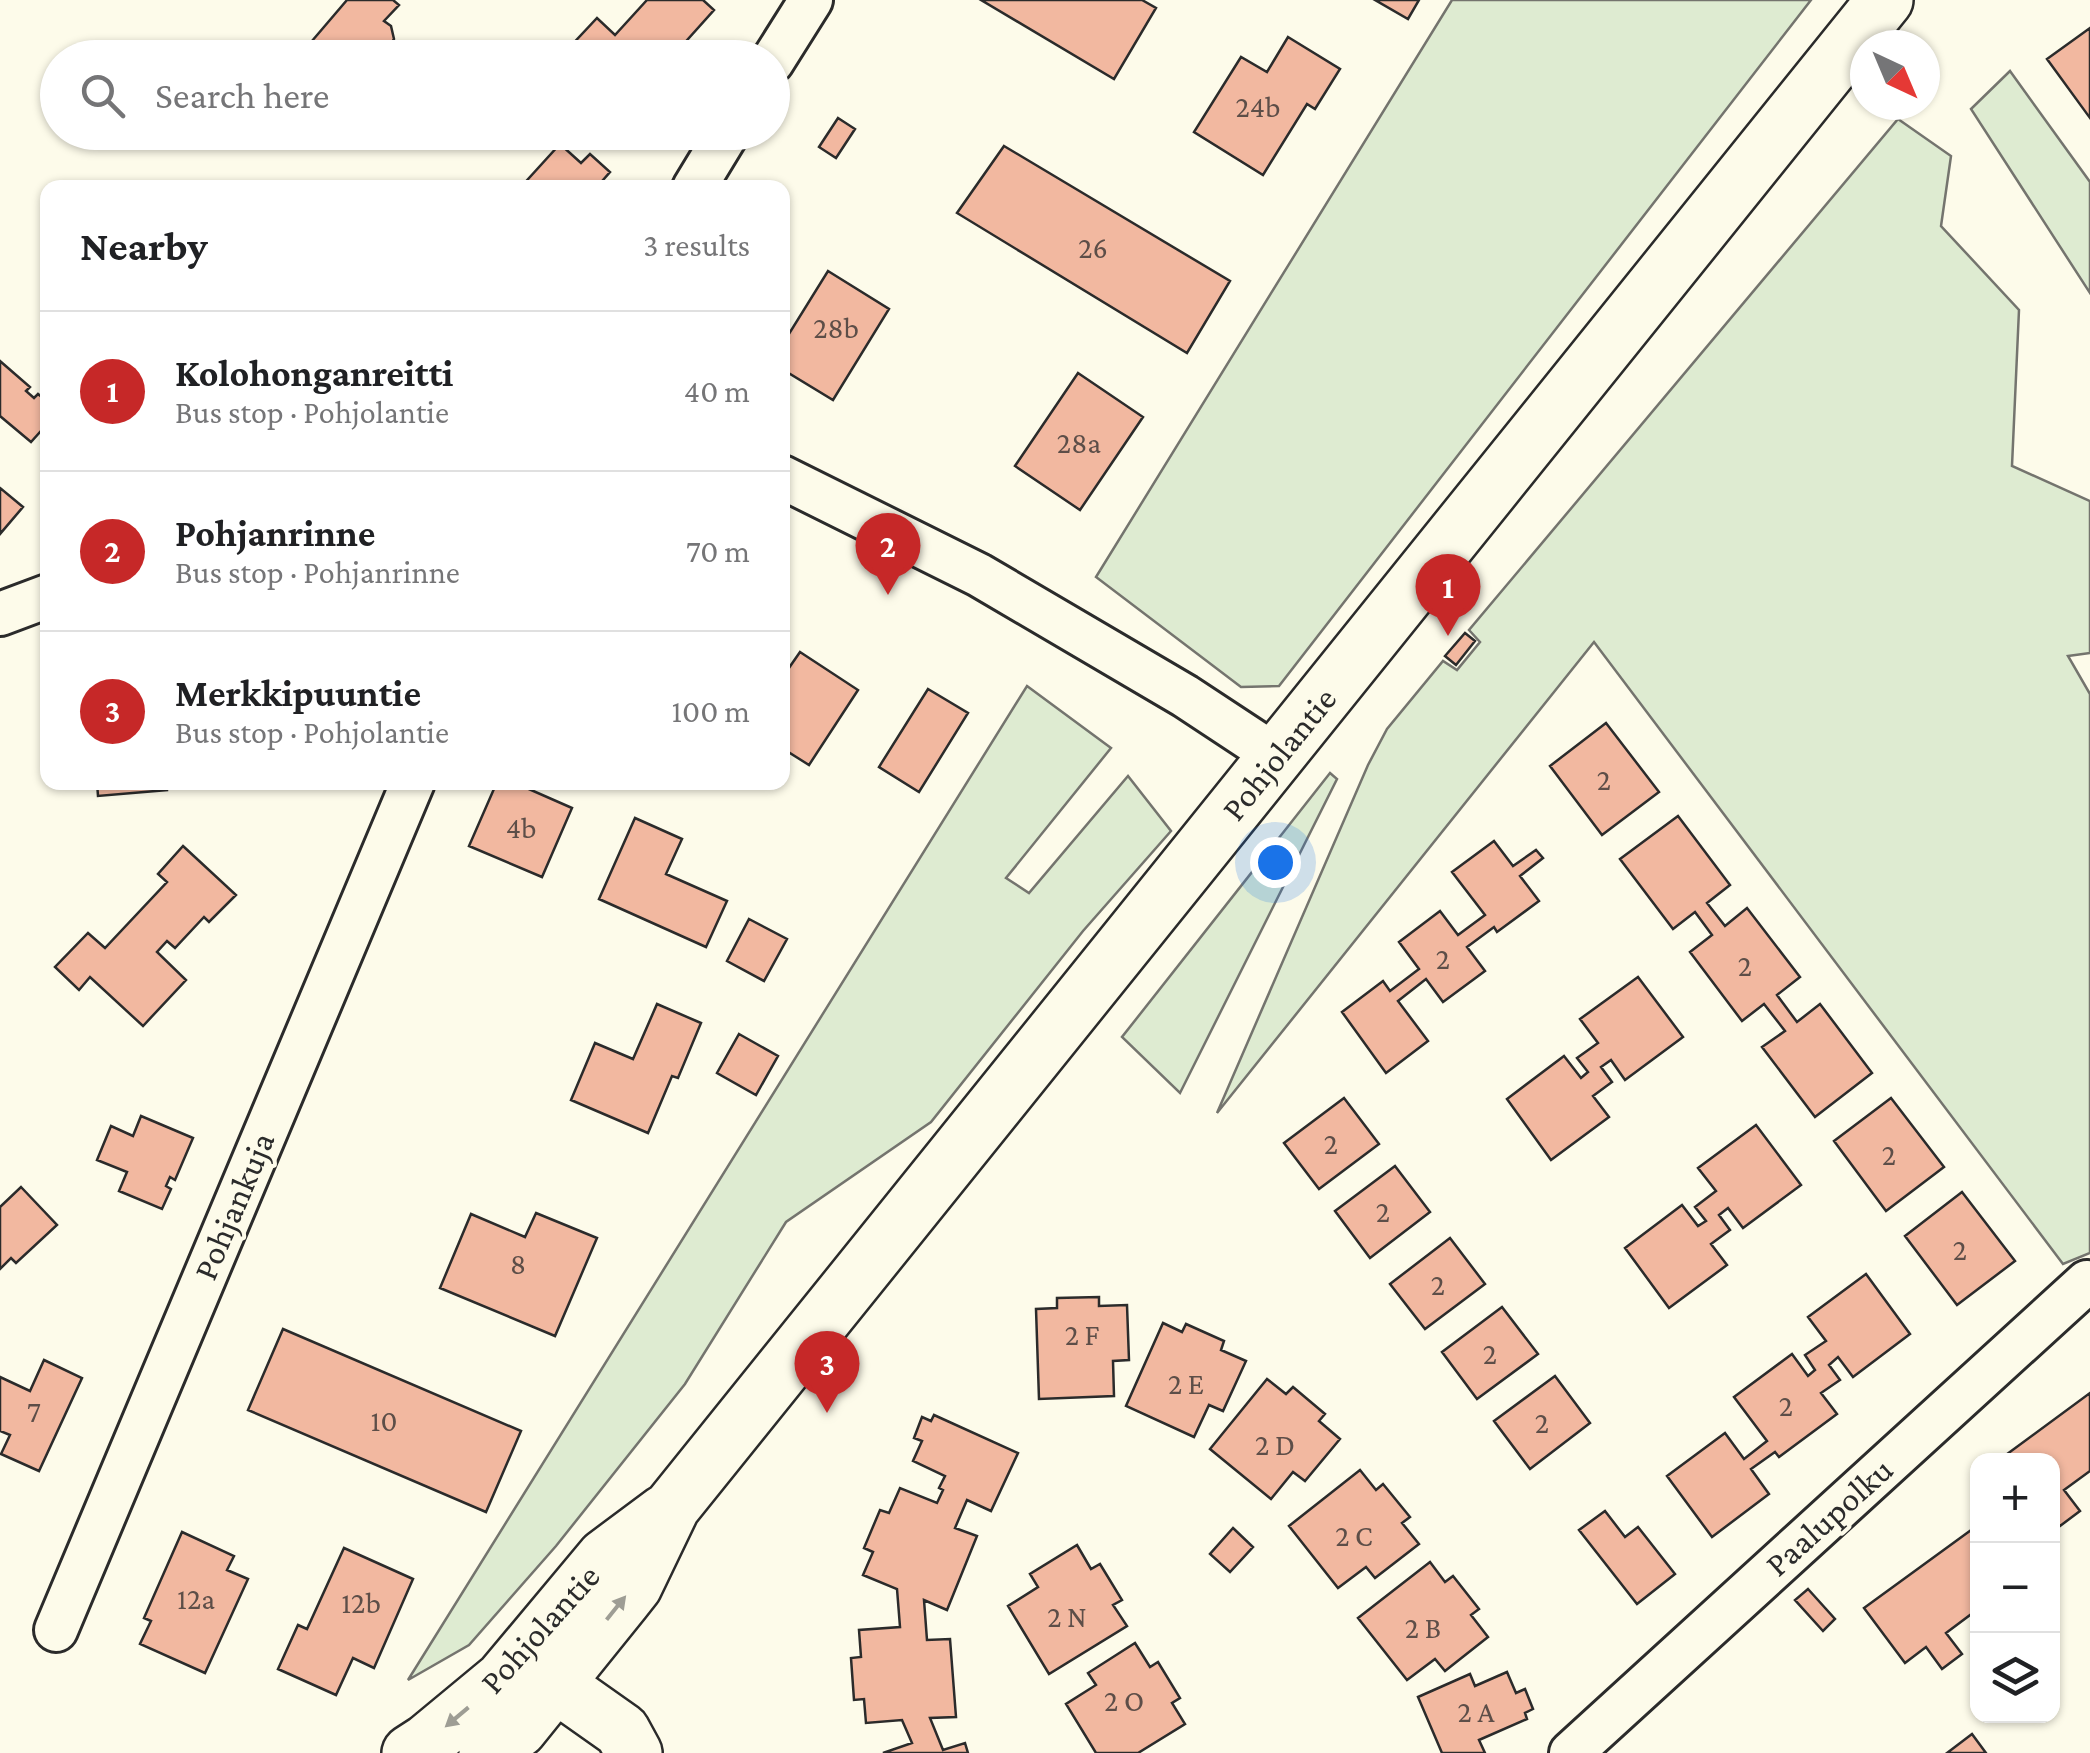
<!DOCTYPE html>
<html lang="en">
<head>
<meta charset="utf-8">
<style>
	:root { --surface:#fff; --page:#f6f6f6; --text:#202124; --muted:#757577; --line:#e0e0e0; --accent:#c62828 }
	body { margin:0; font-family:"Crimson Pro",serif; background:var(--page); color:var(--text) }
	.controls { position:absolute; right:30px; bottom:30px; display:grid; overflow:hidden; border-radius:20px; box-shadow:0 2px 8px #0004 }
	.controls button { width:90px; height:90px; display:grid; place-items:center; padding:0; border:0; border-bottom:2px solid var(--line); background:var(--surface); color:var(--text); font:50px sans-serif }
	.compass { position:absolute; left:1850px; top:30px; width:90px; height:90px; border-radius:50%; background:var(--surface); box-shadow:0 2px 8px #0004; rotate:136deg }
	.you { position:absolute; left:1275px; top:862px; width:35px; height:35px; margin:-25px; border:8px solid #fff; border-radius:50%; background:#1a73e8; box-shadow:0 0 0 15px #1a73e833 }
	.badge { display:grid; place-items:center; width:65px; height:65px; border-radius:50%; background:var(--accent); color:#fff; font-size:32px; font-weight:700 }
	.pin { position:absolute; translate:-50% -82px; filter:drop-shadow(0 2px 5px #0008) }
	.pin::after { content:''; position:absolute; top:52px; width:35px; height:30px; background:inherit; clip-path:polygon(0 0,100% 0,50% 100%) }
	.list { margin:0; padding:0; list-style:none }
	h2 { display:flex; justify-content:space-between; align-items:center; height:130px; margin:0; padding:0 40px; font-size:42px }
	h2 small { font-size:32px; font-weight:400; color:var(--muted) }
	.list li { display:grid; grid-template-columns:65px 1fr auto; gap:30px; align-items:center; box-sizing:border-box; height:160px; padding:0 40px; border-top:2px solid var(--line) }
	.list b { display:block; font-size:38px; white-space:nowrap }
	.list p { margin:0; font-size:32px; white-space:nowrap; color:var(--muted) }
	.list em { font-size:32px; font-style:normal; color:var(--muted) }
	.icon { flex:none; width:55px; height:55px; fill:none; stroke:currentColor; stroke-width:2; stroke-linecap:round; stroke-linejoin:round }
	.map { position:relative; flex:none; width:2090px; height:1753px; overflow:hidden }
	.search { position:absolute; background:var(--surface); box-shadow:0 2px 8px #0004; left:40px; top:40px; width:750px; height:110px; display:flex; align-items:center; gap:25px; box-sizing:border-box; padding:0 35px; border-radius:55px; color:var(--muted); font-size:38px }
	.panel { position:absolute; background:var(--surface); box-shadow:0 2px 8px #0004; left:40px; top:180px; width:750px; height:610px; border-radius:20px }
	.map>svg:first-child { display:block }
	.green { fill:#deebd1; stroke:#74746e; stroke-width:2.5 }
	.building { fill:#f2b8a0; stroke:#2b2b2b; stroke-width:2.5 }
	.lines { fill:none; stroke-linecap:round; stroke-linejoin:round }
	.street-casing { stroke:#2b2b2b; stroke-width:48 }
	.secondary-casing { stroke:#2b2b2b; stroke-width:60 }
	.street { stroke:#fdfbea; stroke-width:42 }
	.secondary { stroke:#fdfbea; stroke-width:55 }
	.oneway { fill:#9e9d94 }
	.labels { text-anchor:middle; dominant-baseline:central; stroke-width:8; stroke-linejoin:round; paint-order:stroke }
	.number-label { font-size:30px; fill:#5d4e48 }
	.street-label { font-size:35px; fill:#2b2b2b; stroke:#fdfbea }
</style>
</head>
<body>
<div class="map">
<svg width="2090" height="1753" viewBox="0 0 2090 1753">
	<rect width="100%" height="100%" fill="#fdfbea"/>
	<path class="green" d="M1452,0H1811L1279,686L1241,687L1096,577Z
		M2010,71L2090,182V293L1971,109Z
		M1898,119L1951,156L1941,226L2019,310L2012,466L2090,501V653L2068,656L2090,694V1253L2063,1264L1594,642L1217,1113L1368,765L1387,729L1443,661L1457,670L1480,642L1469,630Z
		M1027,686L1111,748L1006,878L1029,893L1128,776L1171,831L1083,931L931,1122L786,1222L685,1384L556,1546L469,1645L408,1680Z
		M1330,773L1337,779L1180,1093L1122,1037Z"/>
	<path class="building" d="M347,0H393L399,5L384,21L391,26L394,39L384,55L386,58H318L306,48Z
		M647,0H703L714,10L671,58H577L568,49L597,18L615,35Z
		M981,0H1142L1156,8L1114,79Z
		M1375,0H1419L1408,19Z
		M2090,28V118L2047,59Z
		M1288,37L1340,69L1315,109L1307,104L1263,175L1194,132L1241,57L1267,72Z
		M838,118L855,129L836,158L819,147Z
		M560,144L581,163L590,154L610,172L596,188H520Z
		M1004,146L1230,281L1187,353L957,213Z
		M828,271L889,309L833,400L782,369V345Z
		M0,361L30,387L26,391L34,398L38,394L48,402V423L31,442L0,416Z
		M1078,373L1143,417L1080,510L1015,466Z
		M0,488L23,507L0,534Z
		M1465,633L1475,641L1456,665L1445,656Z
		M800,652L858,690L809,765L782,748V678Z
		M928,689L968,713L919,792L879,767Z
		M1606,723L1659,792L1602,835L1550,766Z
		M97,782H167V790L98,796Z
		M497,782H513L572,808L542,877L469,846Z
		M1678,816L1730,885L1707,903L1725,926L1747,908L1800,977L1777,995L1797,1022L1820,1004L1872,1073L1815,1117L1762,1047L1785,1031L1764,1004L1742,1021L1690,952L1712,935L1695,912L1673,929L1620,859Z
		M635,818L682,839L666,874L727,901L706,947L599,899Z
		M1494,841L1513,866L1536,850L1543,858L1520,876L1539,901L1497,932L1494,927L1467,947L1485,971L1443,1002L1426,979L1398,1001L1428,1041L1386,1073L1342,1012L1383,981L1390,991L1419,969L1399,942L1440,911L1458,935L1485,915L1452,872Z
		M183,846L236,895L209,922L204,917L175,948L167,941L157,952L186,980L143,1026L90,977L79,990L55,967L88,933L105,948L167,882L158,874Z
		M749,919L787,939L764,981L727,961Z
		M1638,977L1683,1037L1625,1080L1611,1060L1601,1067L1612,1082L1593,1096L1609,1117L1551,1160L1507,1099L1564,1056L1581,1078L1588,1072L1577,1058L1598,1043L1580,1019Z
		M657,1004L701,1023L678,1078L672,1076L648,1133L571,1100L595,1043L633,1059Z
		M739,1034L778,1056L756,1095L717,1073Z
		M1344,1098L1379,1144L1319,1189L1284,1143Z
		M1891,1098L1944,1167L1886,1211L1834,1141Z
		M141,1116L193,1138L175,1180L170,1177L166,1186L171,1189L162,1209L119,1191L127,1172L97,1160L111,1126L133,1136Z
		M1756,1125L1801,1185L1743,1228L1728,1208L1719,1215L1730,1230L1711,1244L1727,1265L1669,1308L1625,1248L1682,1205L1698,1226L1706,1221L1695,1207L1716,1191L1698,1168Z
		M1395,1166L1430,1212L1370,1258L1335,1211Z
		M21,1187L57,1225L16,1263L11,1258L0,1269V1207Z
		M1962,1192L2015,1261L1957,1305L1905,1236Z
		M536,1213L597,1238L555,1336L440,1288L471,1214L525,1237Z
		M1450,1238L1485,1284L1425,1329L1390,1284Z
		M1866,1274L1910,1334L1853,1377L1838,1357L1829,1365L1840,1380L1821,1393L1837,1414L1779,1457L1775,1452L1751,1469L1769,1494L1712,1537L1667,1476L1725,1433L1744,1459L1767,1441L1734,1397L1792,1354L1808,1376L1815,1370L1805,1355L1826,1341L1808,1317Z
		M1099,1297V1306L1127,1305L1129,1360L1113,1361L1114,1396L1039,1399L1036,1309L1057,1308V1298Z
		M1502,1307L1538,1354L1477,1399L1442,1352Z
		M1163,1323L1182,1332L1186,1324L1224,1341L1221,1350L1246,1361L1223,1411L1209,1405L1194,1437L1126,1406Z
		M283,1329L521,1431L486,1512L248,1410Z
		M44,1360L82,1378L39,1471L1,1454L10,1435L0,1431V1377L30,1391Z
		M1555,1376L1590,1423L1530,1469L1494,1421Z
		M1267,1379L1286,1394L1293,1387L1325,1414L1319,1421L1340,1439L1305,1481L1293,1472L1271,1499L1210,1449Z
		M2090,1393V1471L2064,1490L2080,1511L2060,1526L2052,1515V1460H1999Z
		M934,1415L1018,1453L991,1511L967,1500L955,1528L977,1536L947,1610L924,1600L927,1640L950,1639L956,1717L930,1718L943,1750L965,1743L968,1753H883L912,1743L902,1720L866,1723L864,1699L854,1700L851,1658L861,1657L859,1630L900,1627L897,1589L863,1575L873,1552L864,1548L880,1510L889,1513L900,1488L937,1503L943,1490L939,1488L945,1476L913,1461L922,1441L914,1438L922,1417L931,1421Z
		M1360,1470L1376,1490L1383,1484L1410,1517L1402,1523L1419,1544L1375,1578L1366,1567L1338,1588L1289,1526Z
		M1605,1511L1625,1537L1638,1527L1675,1574L1637,1604L1579,1530Z
		M1978,1525V1609L1946,1633L1962,1654L1942,1669L1926,1647L1905,1663L1864,1608Z
		M1233,1528L1253,1547L1230,1572L1210,1554Z
		M182,1532L234,1556L227,1570L248,1579L205,1673L140,1644L151,1621L144,1618Z
		M1077,1545L1091,1569L1100,1564L1122,1600L1113,1605L1127,1626L1049,1674L1008,1606L1038,1587L1030,1574Z
		M344,1548L413,1579L374,1668L353,1658L336,1695L278,1669L298,1625L307,1629Z
		M1430,1562L1445,1582L1453,1576L1479,1609L1471,1615L1488,1637L1445,1671L1435,1659L1407,1680L1358,1618Z
		M1808,1589L1835,1619L1823,1631L1795,1600Z
		M1135,1643L1150,1667L1158,1662L1180,1698L1172,1703L1185,1724L1138,1753H1096L1066,1704L1096,1685L1088,1673Z
		M1507,1672L1516,1693L1525,1689L1533,1709L1525,1713L1527,1719L1479,1740L1485,1753H1442L1418,1697L1470,1674L1475,1686Z
		M1972,1734L1986,1753H1947Z"/>
	<g class="lines">
		<g class="street-casing">
			<path id="street" d="M772,62L811,0
				M694,188L728,132
				M782,477L979,575L1185,696L1276,756
				M0,614L48,596
				M56,1630L413,782
				M1571,1753L2087,1282"/>
		</g>
		<g class="secondary-casing">
			<path id="secondary" d="M516,1680L554,1683L622,1731L634,1753
				M410,1753L427,1742L503,1679L605,1557L664,1513
				M487,1753L519,1729L623,1600L634,1586L672,1507L1885,0"/>
		</g>
		<use href="#street" class="street"/>
		<use href="#secondary" class="secondary"/>
	</g>
	<defs><path id="oneway-solid" d="M-6-.8H1V-3.2L6.5 0L1 3.2V.8H-6Z" transform="scale(2.5)"/></defs>
	<g class="oneway">
		<use href="#oneway-solid" transform="translate(616 1608) rotate(-51)"/>
		<use href="#oneway-solid" transform="translate(457 1717) rotate(140)"/>
	</g>
	<g class="labels">
		<g class="number-label">
			<text x="1258" y="106">24b</text>
			<text x="1093" y="247">26</text>
			<text x="836" y="327">28b</text>
			<text x="1079" y="442">28a</text>
			<text x="1604" y="779">2</text>
			<text x="521" y="827">4b</text>
			<text x="1443" y="958">2</text>
			<text x="1745" y="965">2</text>
			<text x="1331" y="1143">2</text>
			<text x="1889" y="1154">2</text>
			<text x="1383" y="1211">2</text>
			<text x="1960" y="1249">2</text>
			<text x="518" y="1263">8</text>
			<text x="1438" y="1284">2</text>
			<text x="1082" y="1334">2 F</text>
			<text x="1490" y="1353">2</text>
			<text x="1186" y="1383">2 E</text>
			<text x="1786" y="1405">2</text>
			<text x="34" y="1411">7</text>
			<text x="384" y="1420">10</text>
			<text x="1542" y="1422">2</text>
			<text x="1275" y="1444">2 D</text>
			<text x="1354" y="1535">2 C</text>
			<text x="196" y="1598">12a</text>
			<text x="361" y="1602">12b</text>
			<text x="1067" y="1616">2 N</text>
			<text x="1423" y="1627">2 B</text>
			<text x="1124" y="1700">2 O</text>
			<text x="1476" y="1711">2 A</text>
		</g>
		<g class="street-label">
			<text transform="translate(1279 754) rotate(-51)">Pohjolantie</text>
			<text transform="translate(234 1206) rotate(-67)">Pohjankuja</text>
			<text transform="translate(1829 1517) rotate(-42)">Paalupolku</text>
			<text transform="translate(540 1629) rotate(-48)">Pohjolantie</text>
		</g>
	</g>
</svg>
<div class="controls">
<button>+</button>
<button>−</button>
<button><svg class="icon" aria-label="layers" viewBox="0 0 24 24"><path d="M12 4l9 5-9 5-9-5zM3 14l9 5 9-5"/></svg></button>
</div>
<svg class="compass" viewBox="-18 -18 36 36"><path d="M0-13l5 13h-10z" fill="#e53935"/><path d="M0 13l5-13h-10z" fill="#757577"/></svg>
<div class="you"></div>
<div class="pin badge" style="left:1448px;top:636px">1</div>
<div class="pin badge" style="left:888px;top:595px">2</div>
<div class="pin badge" style="left:827px;top:1413px">3</div>
<div class="search"><svg class="icon" aria-label="search" viewBox="0 0 24 24"><circle cx="10" cy="10" r="6"/><path d="M15 15l6 6"/></svg>Search here</div>
<section class="panel">
<h2>Nearby<small>3 results</small></h2>
<ul class="list">
<li><span class="badge">1</span><div><b>Kolohonganreitti</b><p>Bus stop · Pohjolantie</p></div><em>40 m</em></li>
<li><span class="badge">2</span><div><b>Pohjanrinne</b><p>Bus stop · Pohjanrinne</p></div><em>70 m</em></li>
<li><span class="badge">3</span><div><b>Merkkipuuntie</b><p>Bus stop · Pohjolantie</p></div><em>100 m</em></li>
</ul>
</section>
</div>
</body>
</html>
